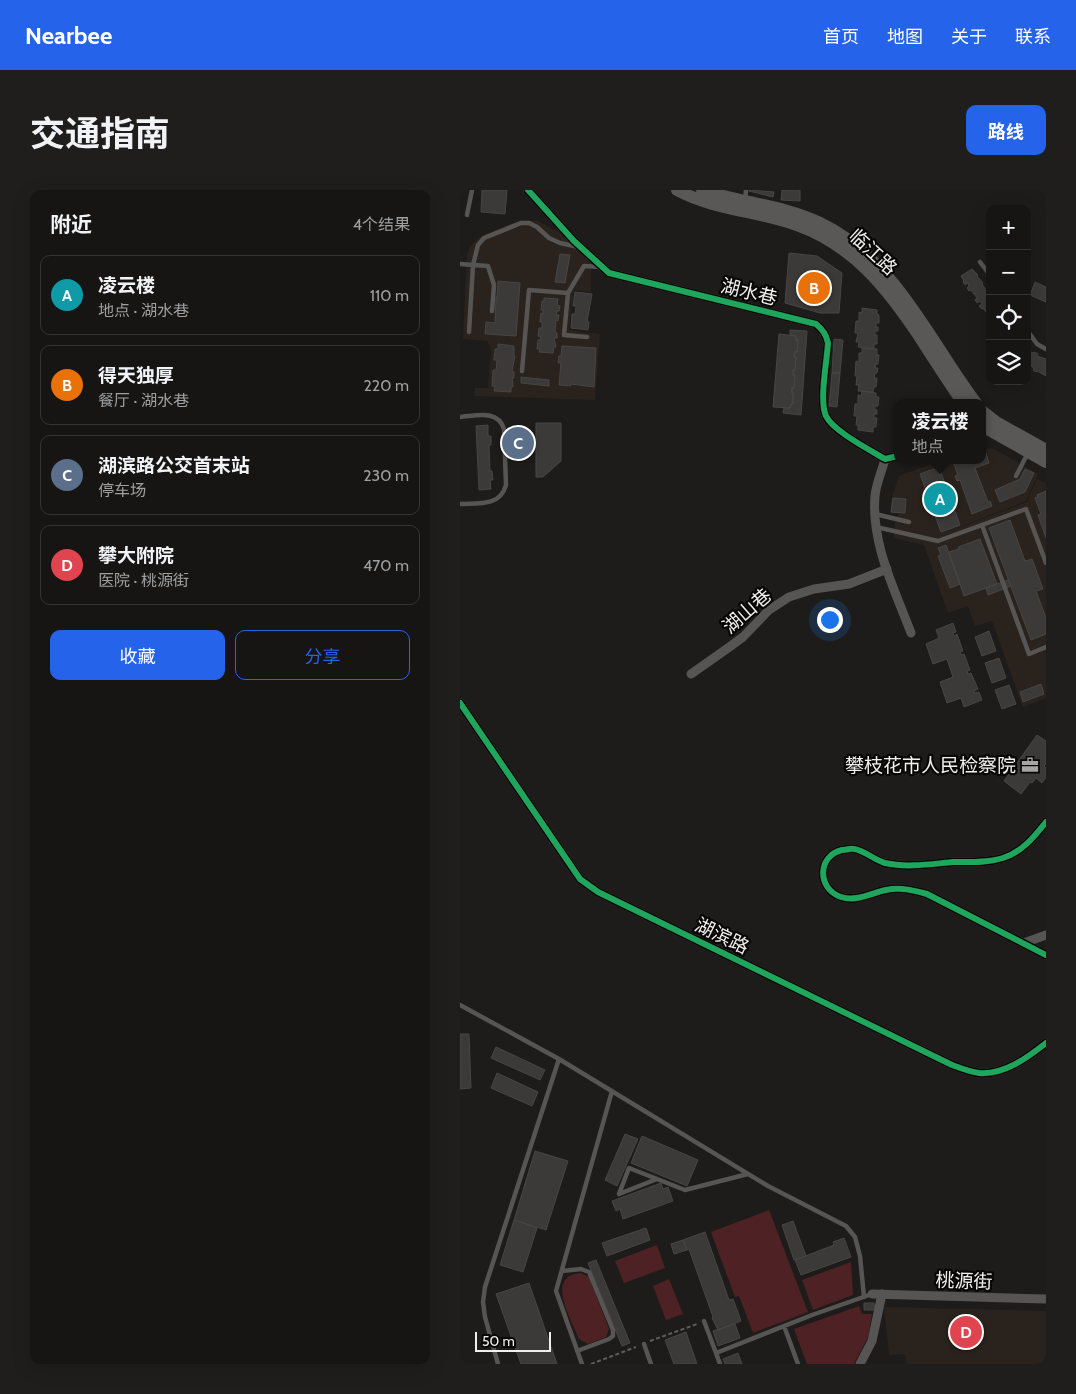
<!DOCTYPE html>
<html lang="zh">
<head>
<meta charset="utf-8">
<style>
	:root { --surface:#161514; --page:#1f1e1d; --text:#f1f3f6; --muted:#9e9fa0; --line:#353434; --accent:#2563eb }
	body { margin:0; font-family:Cabin,"Noto Sans SC",sans-serif; background:var(--page); color:var(--text) }
	.controls { position:absolute; right:15px; top:15px; display:grid; overflow:hidden; border-radius:10px; box-shadow:0 5px 20px #0002 }
	.controls button { width:45px; height:45px; display:grid; place-items:center; padding:0; border:0; border-bottom:1px solid var(--line); background:var(--surface); color:var(--text); font:25px sans-serif }
	.scale { position:absolute; left:15px; bottom:12px; width:76px; box-sizing:border-box; padding-left:5px; border:2px solid #f1efed; border-top:0; font-size:14px; line-height:18px; white-space:nowrap; color:#f1efed; -webkit-text-stroke:4px #080706; paint-order:stroke }
	.you { position:absolute; left:369px; top:429px; width:18px; height:18px; margin:-12px; border:4px solid #fff; border-radius:50%; background:#1a73e8; box-shadow:0 0 0 8px #1a73e833 }
	.badge { display:grid; place-items:center; width:32px; height:32px; border-radius:50%; background:var(--accent); color:#fff; font-size:16px; font-weight:700 }
	.pin { position:absolute; translate:-50% -50%; border:2px solid #fff; box-shadow:0 1px 5px #0006 }
	.popup { position:absolute; left:434px; top:209px; width:92px; height:65px; box-sizing:border-box; display:grid; place-content:center; border-radius:10px; background:var(--surface); filter:drop-shadow(0 1px 4px #0005); font-size:16px; white-space:nowrap; color:var(--muted) }
	.popup b { font-size:19px; color:var(--text) }
	.popup::after { content:''; position:absolute; left:50%; top:100%; margin-left:-10px; border:10px solid transparent; border-top-color:var(--surface) }
	.list { margin:0; padding:0; list-style:none }
	h2 { display:flex; justify-content:space-between; align-items:center; height:65px; margin:0; padding:0 20px; font-size:21px }
	h2 small { font-size:16px; font-weight:400; color:var(--muted) }
	.list li { display:grid; grid-template-columns:32px 1fr auto; gap:15px; align-items:center; box-sizing:border-box; height:80px; margin:0 10px 10px; padding:0 10px; border:1px solid var(--line); border-radius:10px }
	.list b { display:block; font-size:19px; white-space:nowrap }
	.list p { margin:0; font-size:16px; white-space:nowrap; color:var(--muted) }
	.list em { font-size:16px; font-style:normal; color:var(--muted) }
	.actions { display:flex; gap:10px; padding:15px 20px }
	.actions a { flex:1; padding:11px 0; border:1px solid var(--accent); border-radius:10px; text-align:center; font-size:18px; color:var(--accent) }
	.actions .main { background:var(--accent); color:#fff }
	.icon { flex:none; width:28px; height:28px; fill:none; stroke:currentColor; stroke-width:2; stroke-linecap:round; stroke-linejoin:round }
	.map { position:relative; flex:none; width:586px; height:1174px; overflow:hidden; border-radius:10px }
	header { display:flex; align-items:center; gap:30px; box-sizing:border-box; height:70px; padding:0 25px; background:var(--accent); color:#fff }
	header strong { font-size:24px }
	nav { display:flex; gap:28px; margin-inline-start:auto; font-size:18px }
	.intro { display:flex; align-items:center; justify-content:space-between; box-sizing:border-box; height:120px; padding:0 30px }
	h1 { margin:0; font-size:35px }
	.button { padding:12px 22px; border-radius:10px; background:var(--accent); color:#fff; font-size:18px; font-weight:700 }
	main { display:flex; gap:30px; padding:0 30px }
	aside { flex:1; background:var(--surface); border-radius:10px; box-shadow:0 5px 20px #0002 }
	.map>svg:first-child { display:block }
	.built { fill:#2a231d }
	.green { fill:#4e2124 }
	.building { fill:#3b3a38; stroke:#474645 }
	.lines { fill:none; stroke-linecap:round; stroke-linejoin:round }
	.path { stroke:#5f5d5c; stroke-width:2; stroke-dasharray:4 2.5; stroke-linecap:butt }
	.service { stroke:#565554; stroke-width:4.5 }
	.minor { stroke:#565554; stroke-width:9 }
	.secondary { stroke:#595856; stroke-width:12 }
	.cycleway-casing { stroke:#080706; stroke-width:9 }
	.cycleway { stroke:#20a55d; stroke-width:6 }
	.labels { text-anchor:middle; dominant-baseline:central; stroke-width:4.5; stroke-linejoin:round; paint-order:stroke }
	.street-label { font-size:19px; fill:#f1efed; stroke:#080706 }
	.poi-label { font-size:19px; fill:#f1efed; stroke:#080706; text-anchor:end }
</style>
</head>
<body>
<header>
<strong>Nearbee</strong>
<nav><a>首页</a><a>地图</a><a>关于</a><a>联系</a></nav>
</header>
<div class="intro"><h1>交通指南</h1><a class="button">路线</a></div>
<main>
<aside>
<h2>附近<small>4个结果</small></h2>
<ul class="list">
<li><span class="badge" style="background:#0f9aa8">A</span><div><b>凌云楼</b><p>地点 · 湖水巷</p></div><em>110 m</em></li>
<li><span class="badge" style="background:#e8710a">B</span><div><b>得天独厚</b><p>餐厅 · 湖水巷</p></div><em>220 m</em></li>
<li><span class="badge" style="background:#5c6f8a">C</span><div><b>湖滨路公交首末站</b><p>停车场</p></div><em>230 m</em></li>
<li><span class="badge" style="background:#e0444e">D</span><div><b>攀大附院</b><p>医院 · 桃源街</p></div><em>470 m</em></li>
</ul>
<div class="actions"><a class="main">收藏</a><a>分享</a></div>
</aside>
<div class="map">
<svg width="586" height="1174" viewBox="0 0 586 1174">
	<rect width="100%" height="100%" fill="#1e1c1a"/>
	<path class="built" d="M61,30L78,31L104,45L131,71V102L114,100L109,140L140,144L135,210L15,206V198H28L31,161L30,156L27,151L3,149L7,65L10,57L16,50L23,45Z
		M523,258L534,259L578,284L566,311L482,344L456,338L482,344L567,312L577,289L586,293V508L563,517L532,431L515,436L508,416L488,423L464,355L434,348L435,333L438,324L430,323L432,307L439,286L482,270H522Z
		M424,1117L586,1121V1174H447L445,1164L429,1165Z"/>
	<path class="green" d="M309,1020L348,1122L293,1143L279,1106L275,1107L251,1042Z
		M197,1055L205,1078L164,1093L155,1071Z
		M391,1072L393,1105L353,1120L342,1090Z
		M120,1083L129,1087L149,1139L146,1147L128,1154L119,1149C114,1136 94,1101 106,1089C109,1085 115,1084 120,1083Z
		M209,1089L223,1124L206,1130L193,1096Z
		M399,1116L402,1124H412L408,1147L394,1174H347L334,1139Z"/>
	<path class="building" d="M22,0H47L45,24L21,22Z
		M289,0L314,2L313,7L289,1Z
		M322,0H340V11L321,10Z
		M329,63L357,66L382,83L379,123H360L325,113Z
		M100,64L110,65L105,93L95,92Z
		M512,79L518,85L517,86L523,93L522,94L526,100L528,99L530,102V131L528,127L529,126L523,118L522,119L519,116L522,114L520,111L517,113L515,110L517,108L511,100L509,101L507,98L509,96L508,93L505,95L503,92L504,91L501,86Z
		M38,91L60,93L56,146L25,144L26,132L35,133L36,107H37Z
		M575,92L586,97V112L570,105Z
		M115,102L132,104L127,132H129L128,140L111,138L112,124H115L116,116H113Z
		M84,108L98,109L97,115L100,116L99,121H97L96,125H99L98,131L96,130L95,142L97,143V148H94L96,157H94L93,163L79,162L80,159H77L78,150H80L81,147L78,146L79,138H82V132H80L81,123L83,124V120H81L82,111H84Z
		M402,118L417,120V124L419,125V133H416V137H418V141H415V145H417V154H414V159L398,157L399,152H396L398,143H395L396,131H399V122L402,123Z
		M330,140L347,141L341,225L323,223L324,218H330L331,214H333V203H332V198H334L335,185H333V180H335L336,167H334L335,161L337,162L338,150H336V146L330,145Z
		M319,144L336,146V150H338L337,162L335,161L334,167H336L335,180H333V185H335L334,198H332V203H333V214H331L330,218L313,217Z
		M374,149L383,150L380,183H372Z
		M38,154L54,156V166H55L52,181L54,182V188H52L53,197H51V202L34,201L35,196H32L33,180H36L37,170H34L35,159H38Z
		M102,156L136,158L134,197L111,194V196L99,195L101,173H98L99,166H101Z
		M402,158L417,159V165H419L418,174H416L415,178H418L417,183H415L414,188H417L416,197H414L413,202L398,201L399,195H396L397,186H395L396,171L399,172V163H402Z
		M569,161L573,163L574,162L578,164L577,166L586,169V186L577,181L576,182L573,180L574,178L571,176L570,179L567,177V165Z
		M372,183H380L377,217L369,216Z
		M61,187L89,190V196L61,193Z
		M402,201L416,203V207H419L418,216H415V220H417V224H414V228H417L416,237H413V242L398,240V235H396L397,226H394L395,214H398V205L401,206Z
		M76,233H101V271L83,287H76Z
		M28,235V246H31V255H29L30,281H32L33,290H30L31,299L19,300L16,236Z
		M525,260L529,273L515,278L528,312L530,311L532,316L512,324L500,290L497,291L495,286L498,285L493,272L497,270H522V261Z
		M479,277L500,335L481,342L460,284Z
		M565,279L574,283L565,302L540,312L535,300L560,289Z
		M586,301V348L578,325L581,324L575,308L578,307L577,305Z
		M433,308L446,309L445,323L431,322Z
		M550,330L565,371L572,369L583,399L576,401L586,428V444L571,450L529,338Z
		M520,349L537,394L504,406L489,362L499,359L498,357Z
		M486,355L500,394L490,398L478,366L481,365L478,358Z
		M548,390L551,396L528,405L526,398Z
		M493,433L496,442L493,443L494,446L497,444L503,461L500,462L501,465L504,464L510,480L507,481L508,484L511,483L518,499L514,501L515,503L519,502L522,510L504,517L501,508L487,513L480,492L493,487L487,469L473,474L466,454L479,448L476,440Z
		M529,441L536,461L522,466L515,447Z
		M539,468L546,488L532,493L525,473Z
		M581,494L584,504L563,512L560,502Z
		M549,495L556,514L542,519L535,500Z
		M577,545L586,551V574L584,576L586,578V587L582,593L576,588L572,593L570,592L561,604L544,591Z
		M0,844H9L11,898L0,899Z
		M36,857L85,880L80,890L31,868Z
		M37,883L78,902L72,916L31,898Z
		M165,944L178,949L157,996L145,990Z
		M182,946L238,970L227,996L171,973Z
		M75,961L108,971L86,1040L54,1030Z
		M201,993L203,999L208,997L213,1011L163,1029L160,1019L156,1021L152,1011Z
		M54,1030L77,1038L63,1082L40,1075Z
		M333,1031L346,1066L334,1070L322,1035Z
		M186,1038L190,1050L147,1066L142,1053Z
		M245,1042L269,1110L273,1109L281,1131L258,1140L252,1128L253,1127L229,1059L227,1060L223,1050Z
		M384,1048L391,1067L341,1085L335,1070L374,1055L373,1052Z
		M223,1050L227,1060L214,1064L211,1054Z
		M136,1070L170,1153L162,1156L128,1073Z
		M69,1093L97,1174H61L36,1104Z
		M404,1113H414L415,1120H404Z
		M275,1134L280,1148L258,1156L253,1141Z
		M226,1142L237,1174H214L205,1150Z
		M278,1163L282,1174H265L263,1169Z"/>
	<g class="lines">
		<path class="path" d="M190,1151L237,1134
			M131,1174L176,1157"/>
		<path class="service" d="M285,10L286,0
			M7,25L12,0
			M520,72L530,85
			M0,74L28,76L34,95L32,121
			M108,103L104,145L127,147
			M567,140L577,154L586,159
			M9,142L13,75L18,55L24,48L61,33H69L77,37L89,48L100,53L119,57
			M62,181L69,100L108,103L124,76L141,77
			M0,227C16,226 38,219 44,239L46,295C40,317 18,313 0,314
			M556,286L568,263
			M415,324L449,332
			M522,335L569,464L586,457
			M416,337L478,351L566,319L586,373
			M0,815L99,869L308,996L386,1036L395,1047L400,1066L404,1107
			M197,989L159,1004L169,978L225,1000L288,984
			M102,1081L121,1079L129,1082L153,1140V1146L149,1149L117,1161
			M244,1131L256,1163
			M324,1136L338,1174
			M184,1154L191,1174
			M38,1174L25,1127L23,1112L25,1097L99,869
			M122,1174L96,1101L152,901
			M260,1174L256,1163L352,1125L412,1104"/>
		<path class="minor" d="M68,0L114,51L149,83L356,134C363,140 366,144 368,153C367,171 359,211 366,226C373,241 410,260 425,269L438,266
			M425,269C422,281 416,294 415,306C411,354 435,400 451,443
			M231,484L268,458L283,447L309,420L329,407L354,399L389,394L427,379
			M0,513L120,689L138,702L492,875C500,878 510,882 519,883C544,885 567,868 586,853
			M586,632C574,647 562,662 543,668C527,673 509,672 493,672C471,674 447,678 425,673C414,670 404,660 394,659C391,658 385,660 382,660C357,666 357,699 381,707C396,712 411,703 426,700C440,697 453,700 467,704L586,765
			M564,753L586,745
			M412,1104L586,1109
			M400,1174L412,1151L422,1104"/>
		<path class="secondary" d="M217,0C254,20 298,21 337,35C393,55 427,98 459,146C473,168 488,191 503,213
			M242,0C281,13 323,15 360,33C435,69 468,149 516,213
			M522,221L536,232L586,260
			M522,234L531,241L586,272"/>
		<g class="cycleway-casing">
			<path id="cycleway" d="M68,0L114,51L149,83L356,134C363,140 366,144 368,153C367,171 359,211 366,226C373,241 410,260 425,269L438,266
				M0,513L120,689L138,702L492,875C500,878 510,882 519,883C544,885 567,868 586,853
				M586,632C574,647 562,662 543,668C527,673 509,672 493,672C471,674 447,678 425,673C414,670 404,660 394,659C391,658 385,660 382,660C357,666 357,699 381,707C396,712 411,703 426,700C440,697 453,700 467,704L586,765"/>
		</g>
		<use href="#cycleway" class="cycleway"/>
	</g>
	<defs>
		<g id="office-bare" transform="scale(1.35)"><path d="M-6-3h4V-5.5h4V-3h4V5H-6ZM-1-4.5V-3h2v-1.5ZM-6 0V1H6V0Z" fill="#a7a5a3" stroke="#080706" stroke-width="2.5" paint-order="stroke"/></g>
	</defs>
	<g fill-rule="evenodd">
		<use href="#office-bare" x="570" y="575"/>
	</g>
	<g class="labels">
		<g class="street-label">
			<text transform="translate(413 62) rotate(43)">临江路</text>
			<text transform="translate(289 102) rotate(14)">湖水巷</text>
			<text transform="translate(287 421) rotate(-41)">湖山巷</text>
			<text transform="translate(262 746) rotate(26)">湖滨路</text>
			<text transform="translate(504 1091) rotate(2)">桃源街</text>
		</g>
		<g class="poi-label">
			<text x="556" y="575">攀枝花市人民检察院</text>
		</g>
	</g>
</svg>
<div class="controls">
<button>+</button>
<button>−</button>
<button><svg class="icon" aria-label="locate" viewBox="0 0 24 24"><circle cx="12" cy="12" r="6"/><path d="M12 2v4M12 18v4M2 12h4M18 12h4"/></svg></button>
<button><svg class="icon" aria-label="layers" viewBox="0 0 24 24"><path d="M12 4l9 5-9 5-9-5zM3 14l9 5 9-5"/></svg></button>
</div>
<div class="scale">50 m</div>
<div class="you"></div>
<div class="pin badge" style="left:480px;top:309px;background:#0f9aa8">A</div>
<div class="popup"><b>凌云楼</b>地点</div>
<div class="pin badge" style="left:354px;top:98px;background:#e8710a">B</div>
<div class="pin badge" style="left:58px;top:253px;background:#5c6f8a">C</div>
<div class="pin badge" style="left:506px;top:1142px;background:#e0444e">D</div>
</div>
</main>
</body>
</html>
